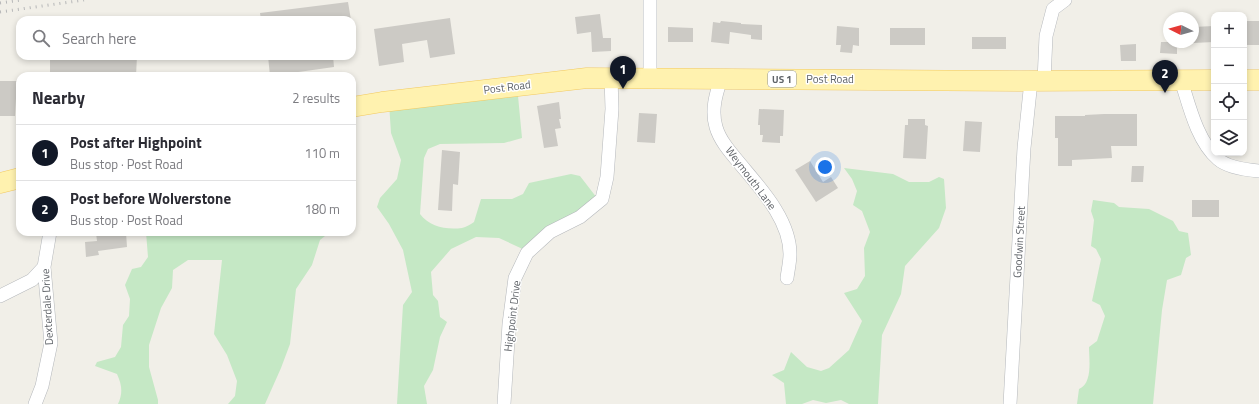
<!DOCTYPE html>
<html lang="en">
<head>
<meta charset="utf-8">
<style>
	:root { --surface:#fff; --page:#f2f2f3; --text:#2b2b33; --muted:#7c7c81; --line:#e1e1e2; --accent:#111827 }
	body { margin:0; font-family:"Titillium Web",sans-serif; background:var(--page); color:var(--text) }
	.controls { position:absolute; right:12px; top:12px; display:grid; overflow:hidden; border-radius:8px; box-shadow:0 2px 6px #0003 }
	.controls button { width:36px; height:36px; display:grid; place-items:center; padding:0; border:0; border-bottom:1px solid var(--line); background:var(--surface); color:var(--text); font:20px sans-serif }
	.compass { position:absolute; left:1163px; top:12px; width:36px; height:36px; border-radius:50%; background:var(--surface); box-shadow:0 2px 6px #0003; rotate:275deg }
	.you { position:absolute; left:825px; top:167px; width:14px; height:14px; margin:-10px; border:3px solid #fff; border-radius:50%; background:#1a73e8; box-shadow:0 0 0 6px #1a73e833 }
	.badge { display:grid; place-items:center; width:26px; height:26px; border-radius:50%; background:var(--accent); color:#fff; font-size:13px; font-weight:700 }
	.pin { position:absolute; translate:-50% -33px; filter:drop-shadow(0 1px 2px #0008) }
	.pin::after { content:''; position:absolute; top:21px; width:14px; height:12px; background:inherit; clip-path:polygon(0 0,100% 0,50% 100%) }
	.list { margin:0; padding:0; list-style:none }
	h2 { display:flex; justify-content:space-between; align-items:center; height:52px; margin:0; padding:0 16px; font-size:17px }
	h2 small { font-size:13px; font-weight:400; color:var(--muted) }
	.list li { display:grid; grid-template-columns:26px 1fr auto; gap:12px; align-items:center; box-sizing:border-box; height:56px; padding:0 16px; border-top:1px solid var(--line) }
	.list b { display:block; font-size:15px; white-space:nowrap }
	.list p { margin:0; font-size:13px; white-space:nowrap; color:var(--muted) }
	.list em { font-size:13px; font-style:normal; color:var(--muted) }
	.icon { flex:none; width:22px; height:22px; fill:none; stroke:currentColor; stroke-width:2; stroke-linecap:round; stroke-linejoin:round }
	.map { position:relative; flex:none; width:1259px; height:404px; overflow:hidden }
	.search { position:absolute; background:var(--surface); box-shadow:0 2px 6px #0003; left:16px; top:16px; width:340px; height:44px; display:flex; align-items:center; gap:10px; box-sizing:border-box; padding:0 14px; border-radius:12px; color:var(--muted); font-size:15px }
	.panel { position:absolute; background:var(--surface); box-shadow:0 2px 6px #0003; left:16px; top:72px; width:340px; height:164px; border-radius:12px }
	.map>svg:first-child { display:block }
	.green { fill:#c5e8c5 }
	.building { fill:#cccac5 }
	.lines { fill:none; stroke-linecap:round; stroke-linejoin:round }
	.street-casing { stroke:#b5b8bc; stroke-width:14 }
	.primary-casing { stroke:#f2c960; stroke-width:21 }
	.street { stroke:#fff; stroke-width:13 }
	.primary { stroke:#fff2af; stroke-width:20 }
	.rail { stroke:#b6b7b8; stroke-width:3; stroke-dasharray:1 5; stroke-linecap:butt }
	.labels { text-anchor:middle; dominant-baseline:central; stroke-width:3; stroke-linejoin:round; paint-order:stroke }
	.shield { fill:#fff; stroke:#8f9295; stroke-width:1 }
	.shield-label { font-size:10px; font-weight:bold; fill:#5f6368 }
	.street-label { font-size:11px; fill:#5f6368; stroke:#fff }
</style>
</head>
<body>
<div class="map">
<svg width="1259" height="404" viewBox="0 0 1259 404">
	<rect width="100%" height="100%" fill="#f1efe8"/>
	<path class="green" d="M518,96L522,138L504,143L440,144L428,149L424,158L420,214C430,227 446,230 462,228C466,227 471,224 474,222L481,199H512L523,194L529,183L571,174L580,176L597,198L527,251L499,238L476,237L451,249L431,272L433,295L438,301L440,317L447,322L440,337L433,370L424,386L427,404H397L403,305L412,292L403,250L389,224L377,207L380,198L397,179L401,160L391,133L389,103Z
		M844,168L893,174L909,182H929L939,177L944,179L946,208L939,228L905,266L901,294L882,335L878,404H849L841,400L826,403L813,400L802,404H786L784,383L772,375L784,370L791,352L807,367L821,371L829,368L849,350L862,321L844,293L857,289L865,276L864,248L870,232L862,211L853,205L857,191L852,179Z
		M1093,200L1114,203L1119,207L1149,209L1173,221L1179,231L1188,233L1191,255L1186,258L1181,275L1167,280L1162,310L1153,404H1077L1079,389C1093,383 1089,359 1089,347L1097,341L1105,316L1100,305L1092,301L1101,259L1096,249L1091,246L1094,220L1091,211Z
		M146,232H330L320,240L312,265L296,289L290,344L281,368L265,404H228L235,396L237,381L227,355L214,334L222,260H188L173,270L172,288L161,308L149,345V367L158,400V404H118C123,393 122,385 117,374L95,366L97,362L115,357L121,347L123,325L129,316L130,299L125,285L132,269L141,267L148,257Z"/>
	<path class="building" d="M348,2L351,20H261L260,13Z
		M600,14L603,38H611V51L592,52L591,32L577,34L575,17Z
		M450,18L455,54L430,58L427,40L402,44L404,62L379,66L374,29Z
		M721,21L741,23V24L762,25V40L751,39V35L730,32L729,44L711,42L713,22L720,23Z
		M1246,21H1259V45H1247Z
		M837,26L859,28V46L853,45L852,53L840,52L841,45H836Z
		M1214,26V42L1193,43V27Z
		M668,27L693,28V42H668Z
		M890,28H925V45H890Z
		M972,37H1006V49H972Z
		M1161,42H1177V54L1160,53Z
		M1136,44V61H1121L1120,45Z
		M50,56H137L136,76H50Z
		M268,56H333L334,67L270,76Z
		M0,81H17L15,116H0Z
		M559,102L561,119H559L561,128L555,129L558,146L544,148L537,106Z
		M759,109L784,110L783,136H780V143L762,142L763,135H760V125H758Z
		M639,113L657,114L655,143L637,142Z
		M1104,114H1137V146H1111L1112,158L1072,160V166H1058V138H1055V116H1085V115Z
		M908,119H925V125L928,126L926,159L903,158L905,125H908Z
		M965,121L982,122L980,152L963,151Z
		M442,150L460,152L458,185L453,184L452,211L438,210Z
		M810,161L823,182L831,177L838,188L816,202L795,170Z
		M1132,166H1144L1143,182H1131Z
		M1192,200H1219V217H1192Z
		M106,232H126L127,247L98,251L99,255L86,257L85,242L97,241L96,233Z"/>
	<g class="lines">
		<g class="street-casing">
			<path id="street" d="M650,78V0
				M721,79C716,94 711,110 716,127C720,141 731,153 741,165C761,189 790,220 790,254C790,262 788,270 787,278
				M1181,80C1189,105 1197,141 1218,159C1227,167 1247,170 1259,171
				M1044,81L1046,36L1053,9L1065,0
				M0,296L32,280L44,267
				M35,404L42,386L51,343L44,267L50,232
				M504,404L509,324L515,278L527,253L550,232L580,217L602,199L607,177L612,109L611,77
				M1010,404L1024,148L1031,81"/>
		</g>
		<g class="primary-casing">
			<path id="primary" d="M1244,80H1259
				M352,107L382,102L587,78L1021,81L1214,80
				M0,183L20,178"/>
		</g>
		<use href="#street" class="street"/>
		<use href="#primary" class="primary"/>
		<path class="rail" d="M0,3L21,0
			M0,12L84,0"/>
	</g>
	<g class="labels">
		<rect class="shield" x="768" y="71" width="28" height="16" rx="3"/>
		<g class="shield-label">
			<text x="782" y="79">US 1</text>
		</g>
		<g class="street-label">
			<text x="830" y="79">Post Road</text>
			<text transform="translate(507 87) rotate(-7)">Post Road</text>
			<text transform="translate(751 178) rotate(53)">Weymouth Lane</text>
			<text transform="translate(1019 242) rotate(-87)">Goodwin Street</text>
			<text transform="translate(47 307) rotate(-93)">Dexterdale Drive</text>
			<text transform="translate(512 316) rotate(-83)">Highpoint Drive</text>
		</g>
	</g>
</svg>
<div class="controls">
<button>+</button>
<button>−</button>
<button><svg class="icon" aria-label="locate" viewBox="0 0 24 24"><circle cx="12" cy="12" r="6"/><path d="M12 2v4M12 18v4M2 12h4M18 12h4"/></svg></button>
<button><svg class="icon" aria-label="layers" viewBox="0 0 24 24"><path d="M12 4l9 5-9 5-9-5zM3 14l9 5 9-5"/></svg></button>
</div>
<svg class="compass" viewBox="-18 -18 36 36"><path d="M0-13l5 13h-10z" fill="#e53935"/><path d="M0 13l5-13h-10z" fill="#7c7c81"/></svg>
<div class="you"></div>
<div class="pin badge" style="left:623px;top:89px">1</div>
<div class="pin badge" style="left:1165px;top:93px">2</div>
<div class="search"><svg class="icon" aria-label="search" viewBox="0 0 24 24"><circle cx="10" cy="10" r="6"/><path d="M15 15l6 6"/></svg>Search here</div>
<section class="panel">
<h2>Nearby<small>2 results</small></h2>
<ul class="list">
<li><span class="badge">1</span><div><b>Post after Highpoint</b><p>Bus stop · Post Road</p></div><em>110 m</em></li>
<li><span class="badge">2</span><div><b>Post before Wolverstone</b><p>Bus stop · Post Road</p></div><em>180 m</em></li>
</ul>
</section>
</div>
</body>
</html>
